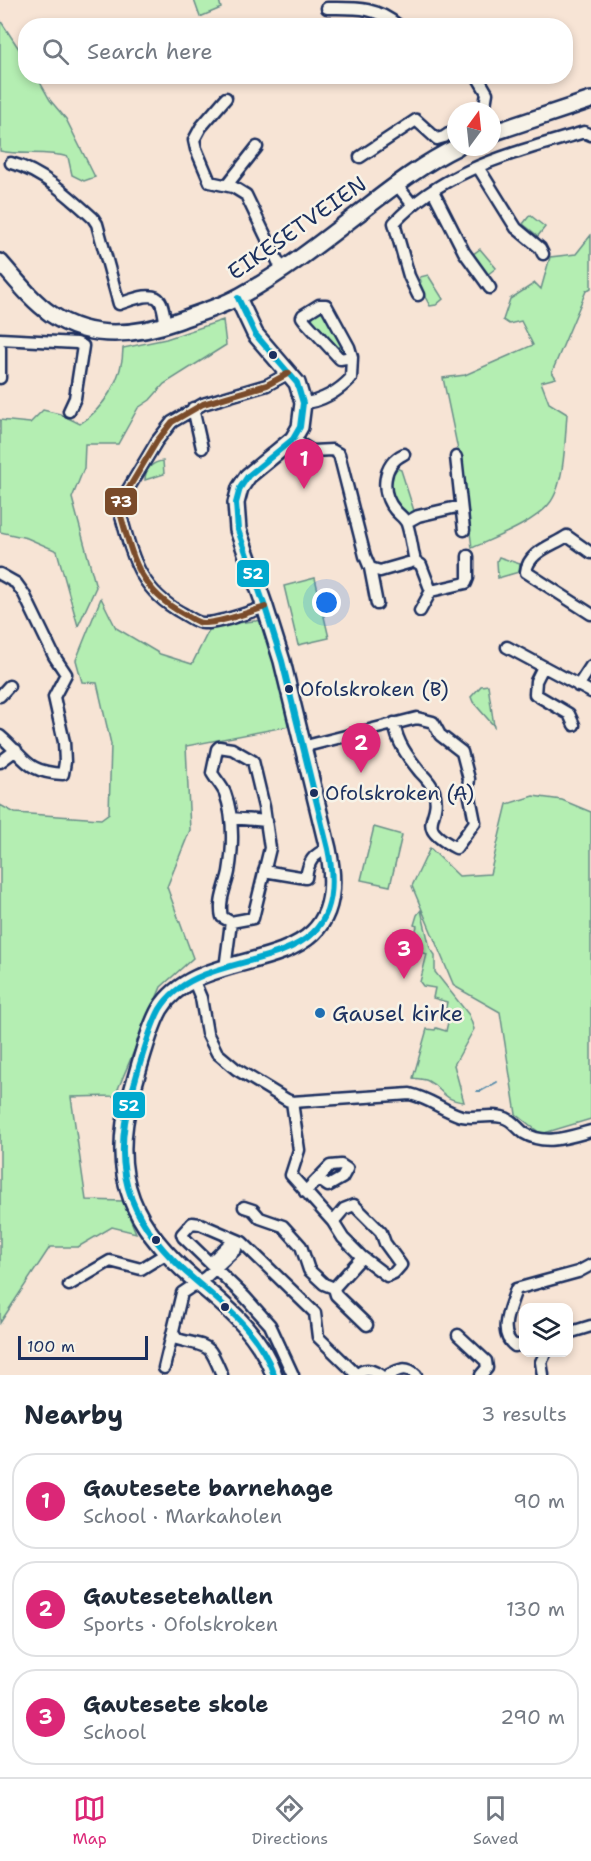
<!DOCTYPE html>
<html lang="en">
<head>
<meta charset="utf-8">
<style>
	:root { --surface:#fff; --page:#f6f6f7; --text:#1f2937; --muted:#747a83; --line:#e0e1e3; --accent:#db2777 }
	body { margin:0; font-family:"Shantell Sans",sans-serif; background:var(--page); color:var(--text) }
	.controls { position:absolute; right:18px; bottom:18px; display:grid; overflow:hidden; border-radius:12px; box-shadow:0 3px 9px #0003 }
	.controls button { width:54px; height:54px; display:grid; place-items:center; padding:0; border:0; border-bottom:2px solid var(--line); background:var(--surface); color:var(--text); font:30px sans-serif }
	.compass { position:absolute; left:447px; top:102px; width:54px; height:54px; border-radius:50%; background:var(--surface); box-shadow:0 3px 9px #0003; rotate:15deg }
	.scale { position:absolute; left:18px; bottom:15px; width:130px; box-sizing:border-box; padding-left:6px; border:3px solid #1b2f5e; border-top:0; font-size:16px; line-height:21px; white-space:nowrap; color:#1b2f5e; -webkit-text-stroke:4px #f7f3e8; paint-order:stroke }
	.you { position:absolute; left:327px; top:603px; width:21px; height:21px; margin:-15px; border:4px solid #fff; border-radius:50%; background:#1a73e8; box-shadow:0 0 0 9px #1a73e833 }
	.badge { display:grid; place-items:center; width:39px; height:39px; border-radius:50%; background:var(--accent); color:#fff; font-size:20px; font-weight:700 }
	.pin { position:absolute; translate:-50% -50px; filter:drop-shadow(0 2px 3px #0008) }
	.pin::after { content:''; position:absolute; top:32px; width:21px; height:18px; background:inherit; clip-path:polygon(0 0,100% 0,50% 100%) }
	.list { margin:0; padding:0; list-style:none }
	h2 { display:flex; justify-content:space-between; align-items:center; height:78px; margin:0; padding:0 24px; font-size:26px }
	h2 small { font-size:20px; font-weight:400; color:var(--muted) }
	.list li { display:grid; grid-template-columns:39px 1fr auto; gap:18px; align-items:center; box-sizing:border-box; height:96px; margin:0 12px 12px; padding:0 12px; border:2px solid var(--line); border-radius:24px }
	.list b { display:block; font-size:22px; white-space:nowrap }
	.list p { margin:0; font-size:20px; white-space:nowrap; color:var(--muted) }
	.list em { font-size:20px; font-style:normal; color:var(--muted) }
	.icon { flex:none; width:33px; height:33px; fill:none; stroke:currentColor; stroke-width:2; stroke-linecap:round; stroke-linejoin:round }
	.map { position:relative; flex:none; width:591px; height:1375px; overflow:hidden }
	.search { position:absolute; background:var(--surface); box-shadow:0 3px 9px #0003; left:18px; right:18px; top:18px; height:66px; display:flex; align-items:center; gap:15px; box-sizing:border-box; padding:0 21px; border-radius:24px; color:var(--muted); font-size:22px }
	.sheet { height:402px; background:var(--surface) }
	nav { display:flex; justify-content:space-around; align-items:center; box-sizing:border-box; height:84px; border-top:2px solid var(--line); background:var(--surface); font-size:16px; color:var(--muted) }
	nav a { display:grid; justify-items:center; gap:3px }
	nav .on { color:var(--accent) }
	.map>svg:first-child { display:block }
	.green { fill:#b4eeb2; stroke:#688e88; stroke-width:1.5 }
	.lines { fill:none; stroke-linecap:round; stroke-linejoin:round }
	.stream { stroke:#558aaa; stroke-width:2 }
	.street-casing { stroke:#1b2f5e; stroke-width:15 }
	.secondary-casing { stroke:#1b2f5e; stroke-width:20 }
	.street { stroke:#f7f3e8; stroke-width:10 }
	.secondary { stroke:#f7f3e8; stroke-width:15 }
	.bus-1-casing { stroke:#f7f3e8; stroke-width:10 }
	.bus-2-casing { stroke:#f7f3e8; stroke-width:10 }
	.bus-1 { stroke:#00a9ce; stroke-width:6 }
	.bus-2 { stroke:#7a4b2a; stroke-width:6 }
	.bus-dot { fill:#1b2f5e; stroke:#f7f3e8; stroke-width:2 }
	.poi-dot { fill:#1f6fb2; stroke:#f7f3e8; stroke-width:2 }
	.labels { text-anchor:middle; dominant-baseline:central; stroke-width:5; stroke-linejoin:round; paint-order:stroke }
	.bus-label { font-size:20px; fill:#1b2f5e; stroke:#f7f3e8; text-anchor:start }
	.street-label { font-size:22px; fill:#1b2f5e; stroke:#f7f3e8 }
	.poi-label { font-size:22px; fill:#1b2f5e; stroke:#f7f3e8; text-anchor:start }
	.line-badge { stroke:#f7f3e8; stroke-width:2 }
	.badge-label { font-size:16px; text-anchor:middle; font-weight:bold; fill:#fff }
</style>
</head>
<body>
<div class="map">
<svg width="591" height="1375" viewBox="0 0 591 1375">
	<rect width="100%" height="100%" fill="#f7e4d5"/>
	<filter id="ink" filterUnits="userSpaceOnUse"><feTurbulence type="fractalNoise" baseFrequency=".0167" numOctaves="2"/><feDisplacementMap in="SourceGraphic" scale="12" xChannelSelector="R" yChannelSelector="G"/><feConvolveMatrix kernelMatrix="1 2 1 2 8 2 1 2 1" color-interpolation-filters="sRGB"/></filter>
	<g filter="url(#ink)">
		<path class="green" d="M194,0H219L221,8L200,17Z
			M0,20L25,58L26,76L37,77L50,100L66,119L95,177L84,181L72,175L68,157C44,150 23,156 0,151Z
			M530,215L545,227L538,236L523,224Z
			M591,235V288L586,291L552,372L556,378L541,382L549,403L567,414C565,438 565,485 549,504C534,523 494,538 472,548L462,469L443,378L465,375L533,345L521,321L509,324L503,320L510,299L535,283L541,289L550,257L576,254Z
			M480,249L496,268L487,275L472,255Z
			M428,275L443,299L436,305L430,306L418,284L421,282L420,277Z
			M325,309L348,352L342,355L312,322L313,314L316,311Z
			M223,320L226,345L164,384L150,400L138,408L118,444H85L84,468L72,498L96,587L78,626L57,551L27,538L0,532V420L30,423L43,410L60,414L80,424C104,408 123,378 123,348L166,339Z
			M163,461L164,474L145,480C145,469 152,462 163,461Z
			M394,467L401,470L415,514C399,517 389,496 390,482C390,478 392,472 394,467Z
			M499,557L520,564L519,572L498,578L497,561Z
			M315,578L329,638L298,645L284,586Z
			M101,598L116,628L160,654L192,664L211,626L264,620L290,726L186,746L190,830L167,887L193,958L161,987L115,1096L71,1097L86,1200L123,1201L136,1233L112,1227L78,1247H50L0,1323V805L15,813L101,819L109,813L111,744L97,683L82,682L76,660Z
			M488,685L494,726L473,702L471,697L481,686Z
			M533,796L562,800L591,812V1119L541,1134L516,1114L500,1012L454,986L412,886L430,848L459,876L490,874L507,804Z
			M374,827L402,835L390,886L361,880Z
			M421,910L430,948L435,955V972L469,1015L474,1029L454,1065L464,1102C440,1099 444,1089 428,1081C424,1079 417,1079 413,1078L427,1029L435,1030L436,1028L446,1031L449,1018L444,1017L447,1002L433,998L435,988L423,986L420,982L427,954L411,949L417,926L414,925L417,915Z"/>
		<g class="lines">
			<path class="stream" d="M477,1091H481L497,1082"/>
			<g class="street-casing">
				<path id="street" d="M327,8C355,8 376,6 399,26
					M477,76L487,93L485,105L481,111
					M226,98L201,127L194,140L196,149L210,182L233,187L246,195L282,270
					M360,157L416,120L437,139L444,137L456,129
					M11,163C42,171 70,197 93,218L97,224L119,304C129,301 153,290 160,301C164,307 164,318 166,325
					M478,167L516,228L540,248L543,254
					M396,184L412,204
					M227,185L257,147
					M433,191L464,252L490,288
					M418,295L409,276L394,223C445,168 515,153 584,132L591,135
					M0,339L77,343L83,346L75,398L69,411
					M0,348V378
					M303,403C321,402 339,391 351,378L352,357L349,347L326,305H319L303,315L302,317L305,321L340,359L352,357
					M193,408L202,448
					M293,439L312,451L332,450L339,454L365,556L370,568L377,604
					M404,454C382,464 380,493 395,510C399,515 405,518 407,524C411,536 412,549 415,561L421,565L431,591
					M456,457L464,530
					M407,522L418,516L461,506
					M591,553L567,536C552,546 528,552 526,572L591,614
					M370,568L380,571L415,561
					M0,574L16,583L24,594L54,656L66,674L54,697L64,742L65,762L63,774C25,772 26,758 0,736
					M265,607C250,612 218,624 203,623C196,623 188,616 182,613C136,588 132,552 118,506L157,441L172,422L203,404L267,385L289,373
					M420,611L431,591L466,583L468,578V556
					M507,647L591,692
					M543,667L536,681L535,694L569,714L574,725
					M578,686L591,666
					M0,696L9,686
					M219,747L232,749L253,761L264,807L270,848L253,918L231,922L222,917C218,901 226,887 229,872C233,847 234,817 225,793C222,786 216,780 212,773L217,749Z
					M302,747L417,718L433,722L440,735L462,752L469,779L468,787L475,822L456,848C411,824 443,821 434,791C432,784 425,777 420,772C408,757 397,743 394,723
					M0,762L16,750
					M231,818L267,821
					M264,871L306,878C308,862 313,854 328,849
					M228,968L226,961L231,922
					M193,979L201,998L207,1033L217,1053L236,1069L287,1100L292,1102L410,1094C431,1099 442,1110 461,1116C474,1119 488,1114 502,1117C512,1119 516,1127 524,1133C545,1146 569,1137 591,1131
					M292,1102L299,1150L291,1175L333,1222L343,1238L362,1257L334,1288
					M305,1192L330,1166L341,1165L347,1169L342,1178L328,1186L318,1179
					M244,1207L253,1210L260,1218L283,1226L301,1246L309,1270L324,1284L334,1288L336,1295L367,1325
					M333,1222L344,1209L354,1205L381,1232L385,1243L401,1265L394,1273L387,1276L362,1257
					M210,1263L228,1245L234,1244
					M69,1285L110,1261L141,1269L167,1253
					M173,1333L177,1339C210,1348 208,1341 222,1375
					M568,1333L591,1326
					M458,1335L486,1361L487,1368L481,1375
					M524,1344L515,1346C496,1333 511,1306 516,1289L578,1272L591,1265
					M164,1368L182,1293L206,1277L236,1249
					M293,1375L270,1325L245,1297L183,1237L182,1234L192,1223L200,1224L242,1242L315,1313L318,1337L357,1375
					M357,1375C365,1367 372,1370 380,1375
					M389,1375C399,1369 407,1366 416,1375
					M543,1375L541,1362L546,1352"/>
			</g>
			<g class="secondary-casing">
				<path id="secondary" d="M492,133L591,100
					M0,262C16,280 31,300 51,314C89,340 135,336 177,321C198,313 221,307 240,296C284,272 323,241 363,210C393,187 422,164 457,147
					M238,298L255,334L297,383L303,403L300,427L293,439L248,476L240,488L236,503L238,530L265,607L282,661L328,849C358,991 205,935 160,1009C148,1030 138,1072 131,1095C108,1177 134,1229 197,1282C229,1309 260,1334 274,1375"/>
			</g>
			<use href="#street" class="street"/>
			<use href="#secondary" class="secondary"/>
			<g class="bus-1-casing">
				<path id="bus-1" d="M238,298L255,334L297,383L303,403L300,427L293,439L248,476L240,488L236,503L238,530L265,607L282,661L328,849C358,991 205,935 160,1009C148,1030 138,1072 131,1095C108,1177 134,1229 197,1282C229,1309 260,1334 274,1375"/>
			</g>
			<g class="bus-2-casing">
				<path id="bus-2" d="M265,607C250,612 218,624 203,623C196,623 188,616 182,613C136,588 132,552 118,506L157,441L172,422L203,404L267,385L289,373"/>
			</g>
			<use href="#bus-1" class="bus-1"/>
			<use href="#bus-2" class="bus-2"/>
		</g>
	</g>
	<g class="bus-dot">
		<circle cx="273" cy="355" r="5"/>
		<circle cx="289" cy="689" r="5"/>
		<circle cx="314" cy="793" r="5"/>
		<circle cx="156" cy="1240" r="5"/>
		<circle cx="225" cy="1307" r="5"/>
	</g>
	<circle class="poi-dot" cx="320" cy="1013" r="6"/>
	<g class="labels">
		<g class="bus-label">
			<text x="300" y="689">Ofolskroken (B)</text>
			<text x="325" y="793">Ofolskroken (A)</text>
		</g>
		<g class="street-label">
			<text transform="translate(297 228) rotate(-35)">EIKESETVEIEN</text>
		</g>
		<g class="poi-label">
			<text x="332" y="1013">Gausel kirke</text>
		</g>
	</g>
	<g class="line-badge">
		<rect x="104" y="487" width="34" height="29" rx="6" fill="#7a4b2a"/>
		<rect x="236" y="559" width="34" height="29" rx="6" fill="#00a9ce"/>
		<rect x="112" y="1091" width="34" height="28" rx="6" fill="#00a9ce"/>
	</g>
	<g class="badge-label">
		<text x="121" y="507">73</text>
		<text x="253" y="579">52</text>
		<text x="129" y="1111">52</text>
	</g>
</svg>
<div class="controls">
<button><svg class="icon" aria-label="layers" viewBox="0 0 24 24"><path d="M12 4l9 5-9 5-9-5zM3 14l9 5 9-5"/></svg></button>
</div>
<svg class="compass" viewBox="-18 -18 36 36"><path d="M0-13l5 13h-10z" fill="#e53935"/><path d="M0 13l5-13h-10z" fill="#747a83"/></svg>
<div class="scale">100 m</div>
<div class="you"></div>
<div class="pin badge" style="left:304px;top:489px">1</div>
<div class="pin badge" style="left:361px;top:773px">2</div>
<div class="pin badge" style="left:404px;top:979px">3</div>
<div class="search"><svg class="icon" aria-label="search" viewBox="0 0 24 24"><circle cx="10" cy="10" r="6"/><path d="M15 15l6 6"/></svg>Search here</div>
</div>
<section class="sheet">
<h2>Nearby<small>3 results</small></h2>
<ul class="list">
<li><span class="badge">1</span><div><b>Gautesete barnehage</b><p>School · Markaholen</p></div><em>90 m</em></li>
<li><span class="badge">2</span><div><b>Gautesetehallen</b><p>Sports · Ofolskroken</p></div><em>130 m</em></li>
<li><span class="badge">3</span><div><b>Gautesete skole</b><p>School</p></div><em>290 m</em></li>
</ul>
</section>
<nav>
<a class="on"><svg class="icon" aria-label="map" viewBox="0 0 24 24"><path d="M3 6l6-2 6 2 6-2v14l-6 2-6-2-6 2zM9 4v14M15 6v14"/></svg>Map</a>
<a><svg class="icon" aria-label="directions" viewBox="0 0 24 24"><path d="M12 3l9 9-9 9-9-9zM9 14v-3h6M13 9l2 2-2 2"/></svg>Directions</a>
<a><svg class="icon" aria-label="saved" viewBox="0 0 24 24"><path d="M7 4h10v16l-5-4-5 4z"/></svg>Saved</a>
</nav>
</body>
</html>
